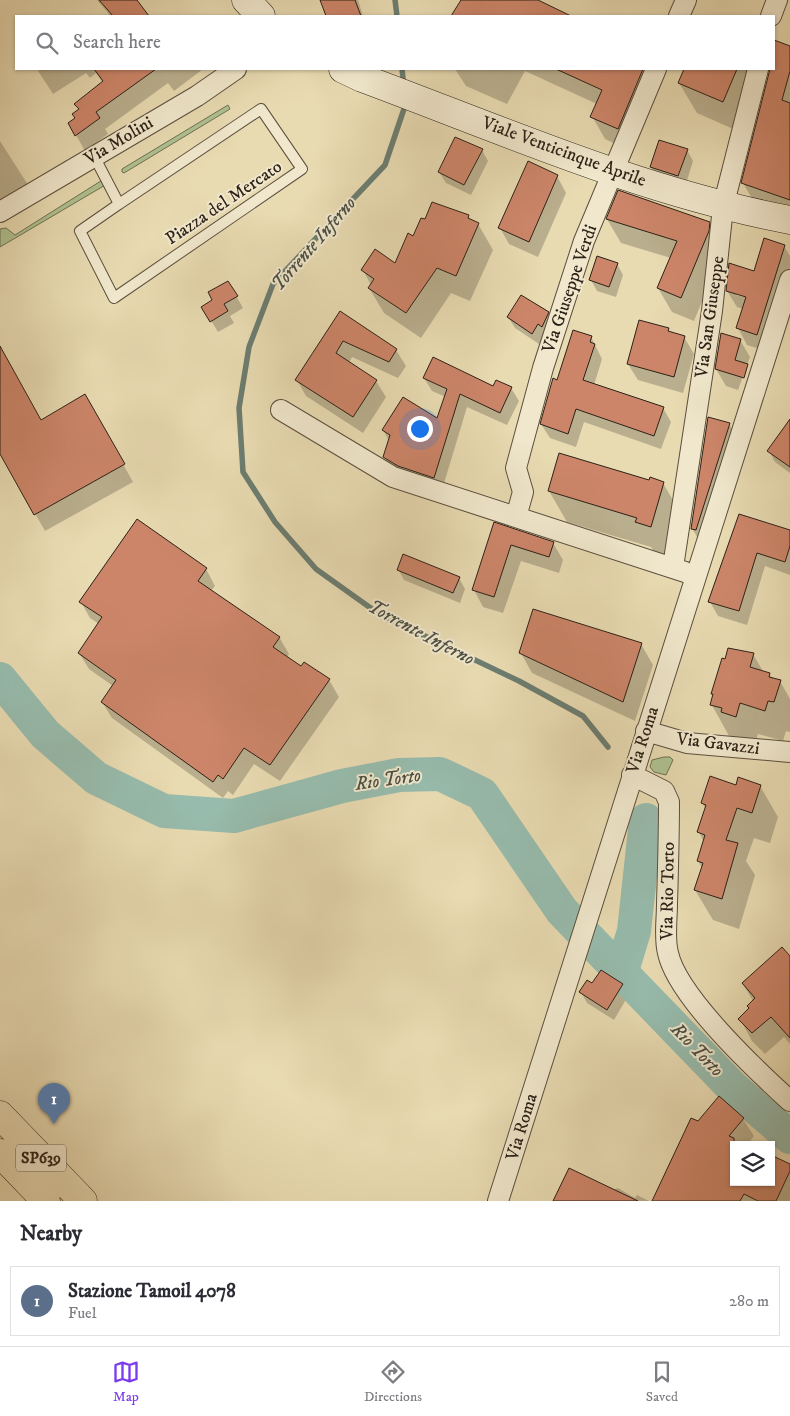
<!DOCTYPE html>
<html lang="en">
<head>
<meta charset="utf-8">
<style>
	:root { --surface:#fff; --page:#f2f2f3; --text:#2b2b33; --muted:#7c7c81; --line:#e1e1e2; --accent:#7c3aed }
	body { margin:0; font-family:"IM FELL DW Pica",serif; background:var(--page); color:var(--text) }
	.controls { position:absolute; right:15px; bottom:15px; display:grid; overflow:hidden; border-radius:0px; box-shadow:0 1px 4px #0004 }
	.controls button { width:45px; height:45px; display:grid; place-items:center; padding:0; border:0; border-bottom:1px solid var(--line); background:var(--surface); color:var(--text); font:25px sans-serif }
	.you { position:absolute; left:419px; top:428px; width:18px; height:18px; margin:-12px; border:4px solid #fff; border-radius:50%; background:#1a73e8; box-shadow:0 0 0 8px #1a73e833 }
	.badge { display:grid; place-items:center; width:32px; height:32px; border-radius:50%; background:var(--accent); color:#fff; font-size:16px; font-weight:700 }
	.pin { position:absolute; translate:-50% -41px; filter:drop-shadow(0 1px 2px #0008) }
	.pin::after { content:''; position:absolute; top:26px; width:18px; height:15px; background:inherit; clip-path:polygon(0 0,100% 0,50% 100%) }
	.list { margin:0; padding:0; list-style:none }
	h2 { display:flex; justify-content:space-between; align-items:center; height:65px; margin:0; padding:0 20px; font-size:21px }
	h2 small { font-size:16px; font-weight:400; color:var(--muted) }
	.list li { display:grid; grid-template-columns:32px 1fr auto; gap:15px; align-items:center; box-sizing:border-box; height:70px; margin:0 10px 10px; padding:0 10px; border:1px solid var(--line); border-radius:0px }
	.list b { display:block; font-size:19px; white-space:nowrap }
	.list p { margin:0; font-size:16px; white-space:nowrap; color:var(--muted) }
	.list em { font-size:16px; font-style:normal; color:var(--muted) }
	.icon { flex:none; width:28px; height:28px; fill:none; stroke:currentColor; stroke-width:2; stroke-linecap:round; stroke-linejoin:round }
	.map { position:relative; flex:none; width:790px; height:1201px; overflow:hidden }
	.search { position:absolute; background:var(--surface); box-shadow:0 1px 4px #0004; left:15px; right:15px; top:15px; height:55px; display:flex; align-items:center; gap:12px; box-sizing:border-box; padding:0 18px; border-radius:0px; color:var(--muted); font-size:19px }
	.sheet { height:145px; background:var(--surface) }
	nav { display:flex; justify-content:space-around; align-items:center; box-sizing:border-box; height:70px; border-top:1px solid var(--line); background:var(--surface); font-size:14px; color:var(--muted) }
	nav a { display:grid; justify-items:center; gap:2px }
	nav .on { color:var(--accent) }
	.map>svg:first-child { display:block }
	.green { fill:#b0c190; stroke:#6e7154 }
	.shadow { fill:#0003; fill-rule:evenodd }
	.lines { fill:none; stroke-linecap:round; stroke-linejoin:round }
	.stream { stroke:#6c7d70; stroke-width:5.5 }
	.river { stroke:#97bbac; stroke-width:34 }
	.building { fill:#cc8569; stroke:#2c2117 }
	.lane-casing { stroke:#5b4f3e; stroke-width:12 }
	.street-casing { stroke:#5b4f3e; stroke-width:22 }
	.secondary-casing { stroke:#2c2117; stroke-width:29 }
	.primary-casing { stroke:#2c2117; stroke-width:29 }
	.lane { stroke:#f0e7cc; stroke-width:10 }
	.street { stroke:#f0e7cc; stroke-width:20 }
	.secondary { stroke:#f0e7cc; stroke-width:28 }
	.primary { stroke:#e8dab1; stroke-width:28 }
	.labels { text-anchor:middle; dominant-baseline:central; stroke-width:4; stroke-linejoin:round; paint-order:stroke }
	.shield { fill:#f0e7cc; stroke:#675c4d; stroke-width:1 }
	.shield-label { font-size:16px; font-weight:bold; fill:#2c2117 }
	.street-label { font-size:18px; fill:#2c2117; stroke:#f0e7cc }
	.water-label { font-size:19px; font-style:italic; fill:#4c4f44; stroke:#f0e7cc }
</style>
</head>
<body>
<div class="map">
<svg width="790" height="1201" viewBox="0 0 790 1201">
	<rect width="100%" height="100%" fill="#e8dab1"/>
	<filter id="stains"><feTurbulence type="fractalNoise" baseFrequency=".004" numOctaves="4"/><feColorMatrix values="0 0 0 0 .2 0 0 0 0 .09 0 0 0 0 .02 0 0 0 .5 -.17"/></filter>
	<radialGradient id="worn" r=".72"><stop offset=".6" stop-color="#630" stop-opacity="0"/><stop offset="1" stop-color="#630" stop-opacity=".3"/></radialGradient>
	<path class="green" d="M228,105L230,109L124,173L122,172V169Z
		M104,179L107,184L0,247V229L6,228L15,235Z
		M664,757H670L673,760L666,775L654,772L650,767L652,760Z"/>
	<path class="shadow" d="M97,0H136L148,16H106L109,14Z
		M322,0H358L363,16H327Z
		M463,0H535L568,16H453Z
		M774,42L790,47V215L754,202L743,183L770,69H774Z
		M41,69H203L174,91L168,83L105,129L108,134L85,151L70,124L76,118L80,110L76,104L103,83L96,73L90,78L86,73L53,94L38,71Z
		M455,69H652L661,84L631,151L605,139L592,116L597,104L525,71L507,104L466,86Z
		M685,69H746L758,90L740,132L697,113L679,83Z
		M0,141L30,188L0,210Z
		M482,150L488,161L471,195L446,183L439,172Z
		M687,150L693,161L685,187L657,178L651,167Z
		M557,176L566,193L538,257L509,244L500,228Z
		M468,216L471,221L478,224L493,250L470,301L451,293L421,338L384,313L369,288L371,285L363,270L395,265L414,237Z
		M607,219L709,223L722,246L721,255L694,321L672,312L658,288L671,258L621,243Z
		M784,246L790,256V275L766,351L747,345L738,328L743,309L737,307L727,291L755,272ZM736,293L752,299L736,295Z
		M617,264L623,275L616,297L597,291L591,280Z
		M228,282L243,308L230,316L234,323L218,332L203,307L214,300Z
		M340,313L396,350L406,366L398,378L352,357L349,363L376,381L386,397L363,433L306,396L297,380Z
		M548,313L554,324L539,344L515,328L508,317Z
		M668,329L670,333L684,337L694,354L683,393L638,380L628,364Z
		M591,337L602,359L594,385L663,408L671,422L661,449L584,422L576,447L550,438L541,424L558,381Z
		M740,340L750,357L738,390L726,386L716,369Z
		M0,353L41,421L85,396L133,482L45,531L0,452Z
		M424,378L494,388H511L519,401L507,425L467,407L442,490L392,470L384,457L389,441L383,430L438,420L446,397L432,391Z
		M790,422V473L775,462L769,451Z
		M729,424L738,439L701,544L692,528Z
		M650,482L663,483L681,514L668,557L655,553L651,547L567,522L549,491Z
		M495,524L553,543L563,560L559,573L521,561L503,613L483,607L474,590Z
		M790,532V575L765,566L747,625L718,616L710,602L721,564Z
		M206,569L215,586L211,591L279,637L289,654L286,658L301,668L329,680L339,697L280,781L254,764L233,795L228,791L223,798L112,718L102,702L113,686L89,669L79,653L99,624L90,618L81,602Z
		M398,569L459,578L465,589L460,603L404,580Z
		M641,644L653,665L635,721L532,673L521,653Z
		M753,654L764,673L780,681L790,699V732L786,731L783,741L758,734L754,747L729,736L712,705L714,697L712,693Z
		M737,786H760L778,817L770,843L754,838L746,861L755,875L739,929L713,920L695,890L702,868L698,861L704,842L699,832L706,809L702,803Z
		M790,958V1044L784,1037L765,1054L752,1041L740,1019L750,1009L753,1001L743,984Z
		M592,985H622L628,996L614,1020L587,1003L581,992Z
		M743,1119L754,1136L747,1145H734V1182H771L790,1166V1201H653L698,1123Z
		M569,1169L612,1190L618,1188L635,1198L637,1195L649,1201H553Z"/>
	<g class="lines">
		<path class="stream" d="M395,0L397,16
			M402,69L404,87
			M406,103L385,165L273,284L249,347L239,408L243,472L275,522L316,569L379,614L519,681L583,716L608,747"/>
		<path class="river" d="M0,679L45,734L96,778L164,811L234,816L342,786L399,775L440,774L482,794L562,911L733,1088L790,1137
			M621,974L634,931L646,820"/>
	</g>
	<path class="building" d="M99,0H137L149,16H113Z
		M320,0H355L361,16H326Z
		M461,0H538L571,16H451Z
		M774,40L790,46V71L782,100L790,103V200L741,183L770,69H774Z
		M94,69H156L96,112L100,118L75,136L68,123L75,118L72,114L79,109L74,104L103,81Z
		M556,69H643L618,129L590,117L602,90Z
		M684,69H737L723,102L678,83Z
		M455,137L483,149L464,185L438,172Z
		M659,140L688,149L678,176L650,167Z
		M528,161L558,175L529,242L498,228Z
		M618,190L710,222L709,231L681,298L657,288L677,241L606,219Z
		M432,202L469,215L468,218L479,223L456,276L437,268L406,313L368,288L374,279L361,270L375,249L395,263L408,233L413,236L421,218L425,219Z
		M764,238L785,245L757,335L736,328L746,297L726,291L729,263L754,271Z
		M597,256L618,263L609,287L589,280Z
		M228,281L238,296L224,304L228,311L210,322L201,307L212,300L208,292Z
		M521,295L549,312L542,327L538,324L532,334L507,317Z
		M340,311L397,349L389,362L343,341L336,353L377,380L353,417L295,380Z
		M639,320L669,328L668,331L685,336L674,377L627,364Z
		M573,330L592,336L590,342L595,344L583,380L664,407L654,436L576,409L568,434L540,424L553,378L557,380Z
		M721,333L741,339L735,360L748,364L744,378L715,369Z
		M0,346L41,420L85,394L125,464L34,515L0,454Z
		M433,357L493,386L496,380L512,387L500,413L460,394L434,478L398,466L383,457L390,435L382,430L403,397L437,418L447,389L423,378Z
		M708,417L730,423L696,530L691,529Z
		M790,419V467L767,451Z
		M559,453L649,480L650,477L664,482L651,527L635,522L637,518L548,491Z
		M739,514L790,530V546L785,562L757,553L739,611L708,602Z
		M137,519L207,568L198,581L280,637L273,647L301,666L304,662L330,679L270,765L244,748L223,779L218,775L213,782L101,702L116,680L78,653L102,617L79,602Z
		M494,522L554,542L549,557L511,545L494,597L472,590Z
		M403,554L460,577L453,593L397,570Z
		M533,609L642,643L623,702L519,653Z
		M728,648L754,653L750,667L770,673L769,677L781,680L774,702L768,701L765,711L740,703L736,717L721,712L722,708L710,705L713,694H711L722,658L725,659Z
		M710,776L736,785L738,777L761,785L752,813L737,808L726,840L738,843L722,899L694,890L703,863L697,861L705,835L697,832L706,805L701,803Z
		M782,947L790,956V1038L771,1017L752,1033L738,1019L749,1008L747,1006L755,998L742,983Z
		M601,970L623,984L607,1010L579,992L587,980L592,983Z
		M719,1096L744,1118L729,1136L734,1138V1182H771V1155L790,1164V1171L776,1201H758L744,1194L740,1201H652L691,1118L698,1121Z
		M569,1168L638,1201H553Z"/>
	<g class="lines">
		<g class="lane-casing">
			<path id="lane" d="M94,156L119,204L80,231L114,298L302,169L261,109L119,204"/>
		</g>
		<g class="street-casing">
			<path id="street" d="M679,16L686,0
				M771,16L777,0
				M0,212L197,96L236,69
				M281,410L393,477L685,572
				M516,517L523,492L516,468L543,368L584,241L656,69
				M673,567L712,311L723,207L758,69
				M646,731L687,743L790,752
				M632,775L664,791L669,802C669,836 668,870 667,904C667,920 664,938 668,953C677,996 757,1071 790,1101
				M498,1201L790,280"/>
		</g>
		<g class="secondary-casing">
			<path id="secondary" d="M246,0L261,16
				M343,69L362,78C502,130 642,192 790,220"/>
		</g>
		<g class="primary-casing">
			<path id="primary" d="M0,1115L83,1201
				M0,1153L46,1201"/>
		</g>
		<use href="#lane" class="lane"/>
		<use href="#street" class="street"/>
		<use href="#secondary" class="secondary"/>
		<use href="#primary" class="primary"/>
	</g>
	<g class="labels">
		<rect class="shield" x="16" y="1144.5" width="50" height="27" rx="4"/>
		<g class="shield-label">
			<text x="41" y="1158">SP639</text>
		</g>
		<g class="street-label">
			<text transform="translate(119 141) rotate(-31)">Via Molini</text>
			<text transform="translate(564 152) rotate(20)">Viale Venticinque Aprile</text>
			<text transform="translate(224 203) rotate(-34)">Piazza del Mercato</text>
			<text transform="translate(570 289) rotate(-71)">Via Giuseppe Verdi</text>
			<text transform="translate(710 317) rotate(-82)">Via San Giuseppe</text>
			<text transform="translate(643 740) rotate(-72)">Via Roma</text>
			<text transform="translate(718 744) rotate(7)">Via Gavazzi</text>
			<text transform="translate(668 891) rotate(-89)">Via Rio Torto</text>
			<text transform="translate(522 1127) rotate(-73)">Via Roma</text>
		</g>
		<g class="water-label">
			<text transform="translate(314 244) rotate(-49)">Torrente Inferno</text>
			<text transform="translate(421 633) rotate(28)">Torrente Inferno</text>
			<text transform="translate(388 780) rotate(-8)">Rio Torto</text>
			<text transform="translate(697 1050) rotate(46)">Rio Torto</text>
		</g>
	</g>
	<rect width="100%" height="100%" filter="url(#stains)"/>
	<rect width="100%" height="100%" fill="url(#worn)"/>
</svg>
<div class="controls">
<button><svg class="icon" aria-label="layers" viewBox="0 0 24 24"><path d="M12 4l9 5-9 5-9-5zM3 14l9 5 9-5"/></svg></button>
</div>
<div class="you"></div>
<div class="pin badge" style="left:54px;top:1124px;background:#5c6f8a">1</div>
<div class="search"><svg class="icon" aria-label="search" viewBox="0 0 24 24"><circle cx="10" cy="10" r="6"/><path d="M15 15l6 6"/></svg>Search here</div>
</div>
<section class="sheet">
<h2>Nearby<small></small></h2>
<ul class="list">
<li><span class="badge" style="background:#5c6f8a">1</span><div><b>Stazione Tamoil 4078</b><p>Fuel</p></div><em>280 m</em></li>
</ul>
</section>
<nav>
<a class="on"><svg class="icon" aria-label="map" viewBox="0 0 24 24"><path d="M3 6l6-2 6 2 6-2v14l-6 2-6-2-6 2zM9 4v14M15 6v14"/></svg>Map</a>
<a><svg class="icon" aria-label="directions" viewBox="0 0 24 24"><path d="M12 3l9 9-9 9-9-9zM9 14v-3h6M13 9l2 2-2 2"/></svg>Directions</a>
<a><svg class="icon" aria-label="saved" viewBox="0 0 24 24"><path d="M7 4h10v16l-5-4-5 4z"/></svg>Saved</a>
</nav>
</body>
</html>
